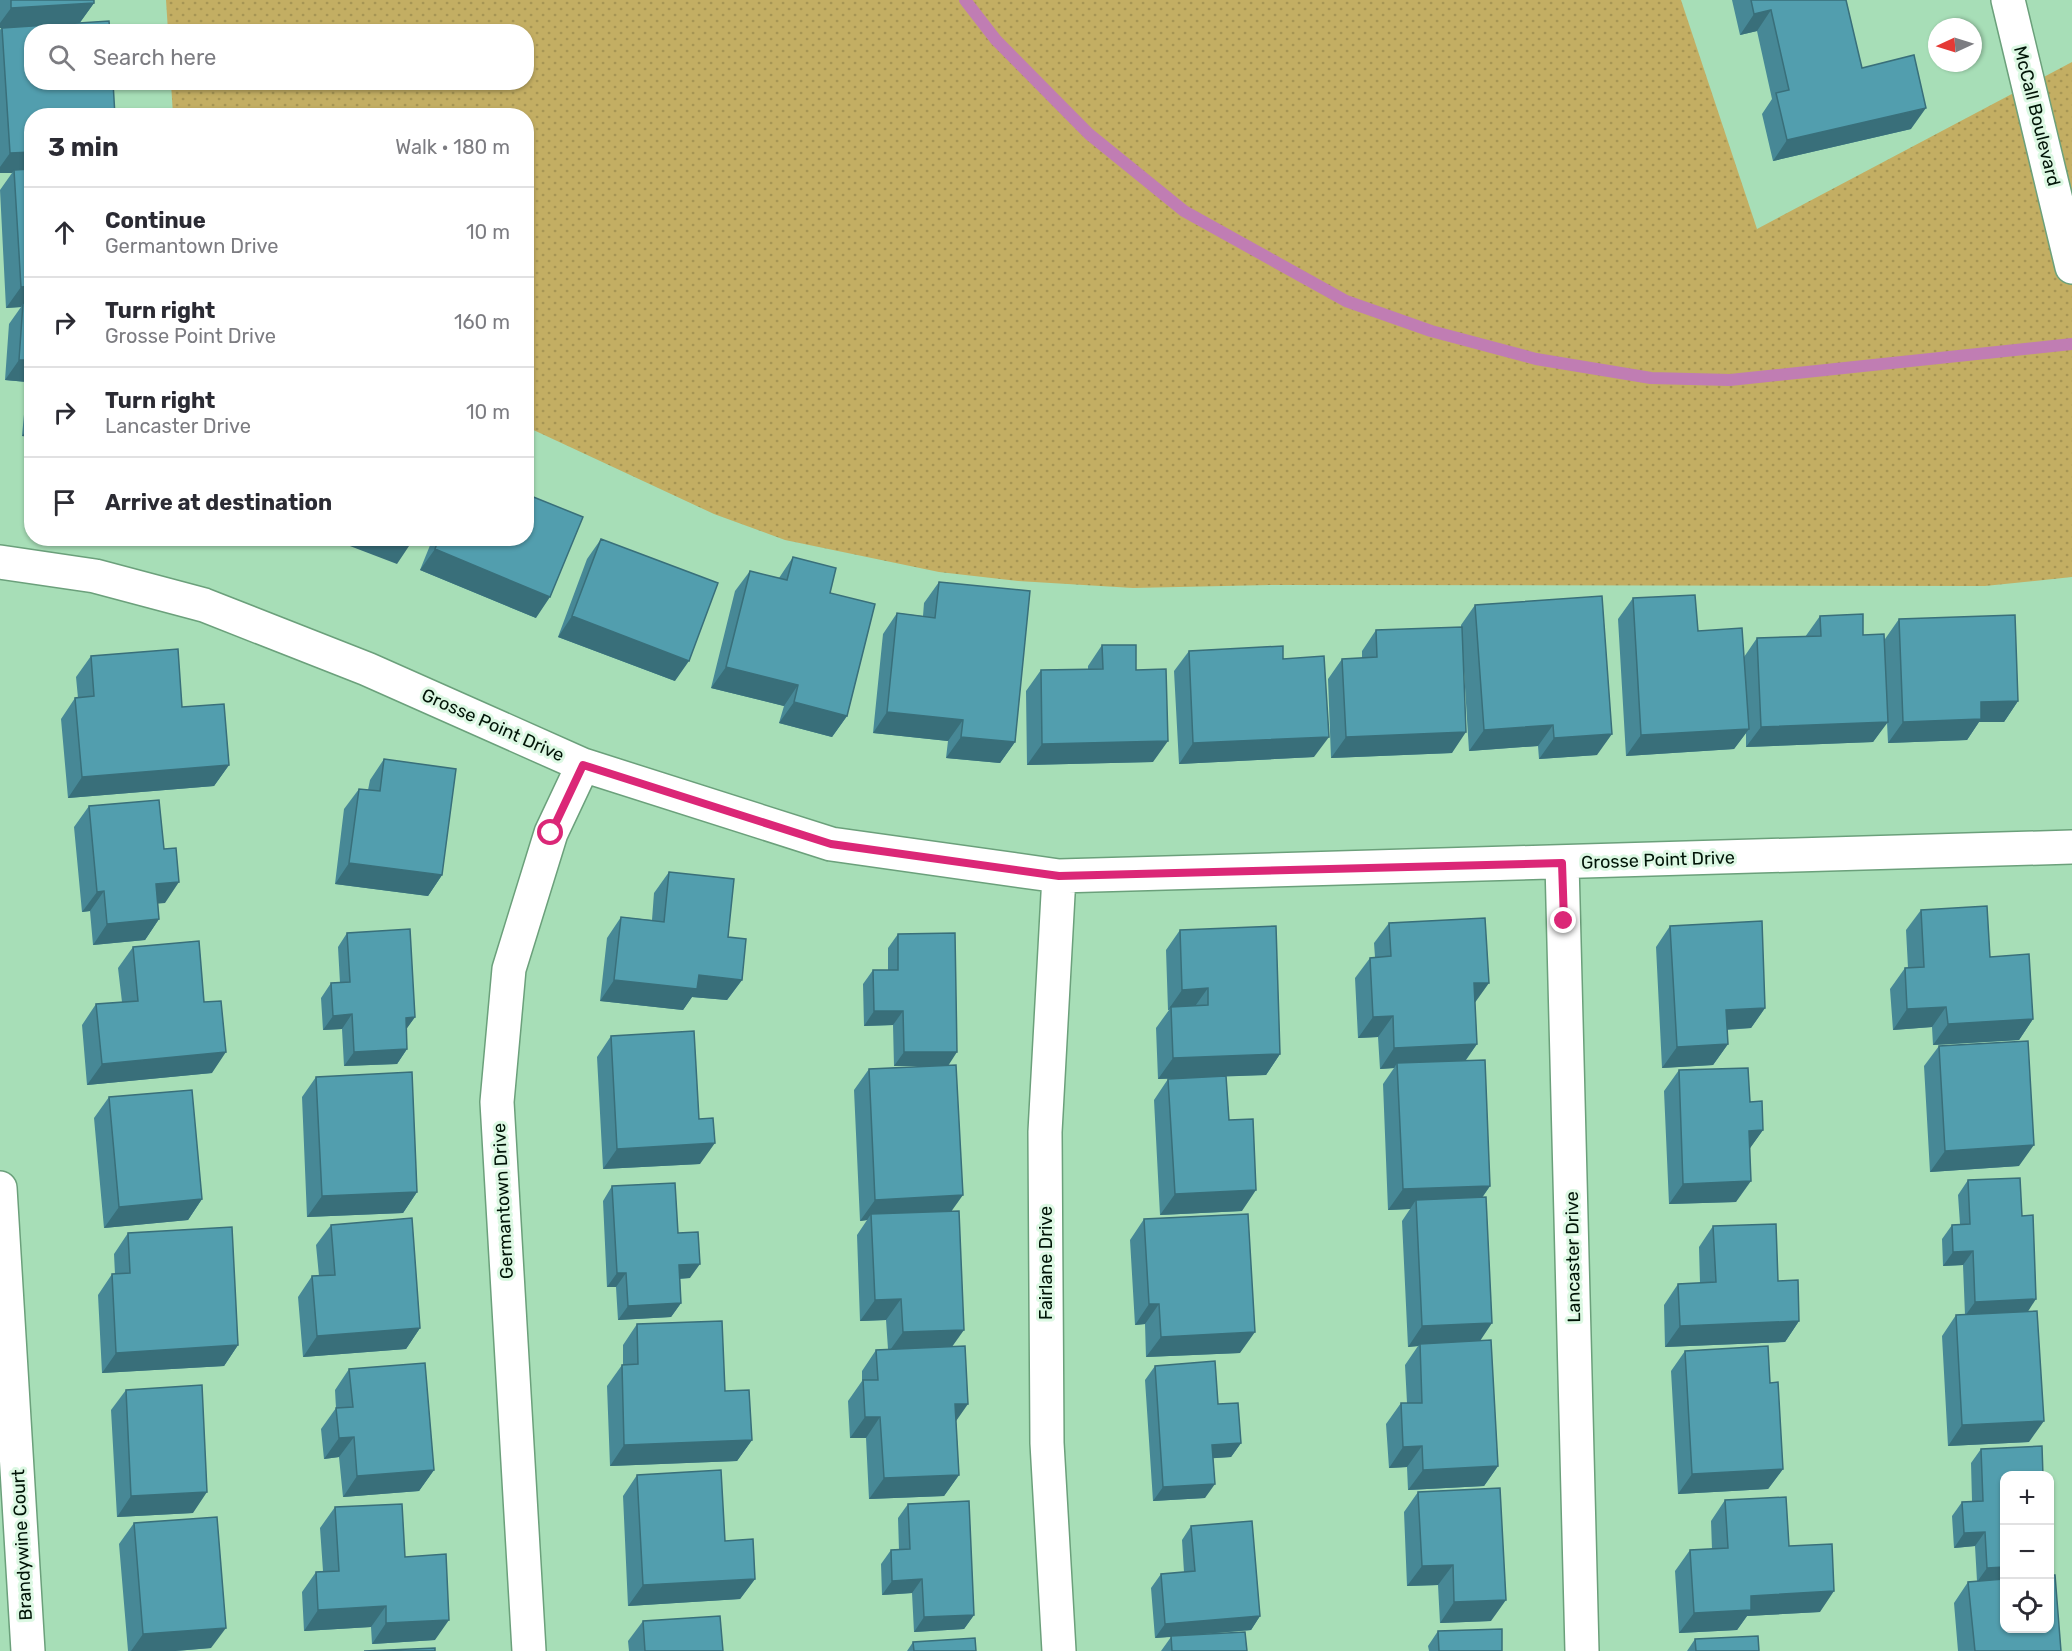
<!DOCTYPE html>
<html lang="en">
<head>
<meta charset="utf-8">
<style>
	:root { --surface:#fff; --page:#f7f7f7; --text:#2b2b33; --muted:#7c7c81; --line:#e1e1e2 }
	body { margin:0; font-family:Rubik,sans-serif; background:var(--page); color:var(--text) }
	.controls { position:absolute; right:18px; bottom:18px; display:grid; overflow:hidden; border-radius:12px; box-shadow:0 2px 4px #0004 }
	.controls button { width:54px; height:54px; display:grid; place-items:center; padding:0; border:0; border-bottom:2px solid var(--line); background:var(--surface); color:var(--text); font:30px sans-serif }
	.compass { position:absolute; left:1928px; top:18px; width:54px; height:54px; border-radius:50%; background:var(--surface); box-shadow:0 2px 4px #0004; rotate:266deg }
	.stop { position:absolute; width:18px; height:18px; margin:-14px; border:4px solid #db2777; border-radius:50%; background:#fff }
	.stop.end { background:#db2777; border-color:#fff; box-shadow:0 2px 6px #0008 }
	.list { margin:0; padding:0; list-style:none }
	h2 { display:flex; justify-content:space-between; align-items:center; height:78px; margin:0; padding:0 24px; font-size:26px }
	h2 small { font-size:20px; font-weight:400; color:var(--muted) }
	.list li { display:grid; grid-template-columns:39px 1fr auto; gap:18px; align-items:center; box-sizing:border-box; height:90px; padding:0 24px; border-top:2px solid var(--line) }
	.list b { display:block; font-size:22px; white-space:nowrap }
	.list p { margin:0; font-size:20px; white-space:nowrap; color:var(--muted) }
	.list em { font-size:20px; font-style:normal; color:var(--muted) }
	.icon { flex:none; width:33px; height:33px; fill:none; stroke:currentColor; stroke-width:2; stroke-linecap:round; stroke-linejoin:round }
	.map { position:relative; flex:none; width:2072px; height:1651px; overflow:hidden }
	.search { position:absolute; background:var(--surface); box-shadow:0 2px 4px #0004; left:24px; top:24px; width:510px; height:66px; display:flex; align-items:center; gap:15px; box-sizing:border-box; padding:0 21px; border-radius:24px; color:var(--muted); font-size:22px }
	.panel { position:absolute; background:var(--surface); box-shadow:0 2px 4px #0004; left:24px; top:108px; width:510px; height:438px; border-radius:24px }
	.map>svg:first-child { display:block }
	.grass { fill:url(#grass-dots) }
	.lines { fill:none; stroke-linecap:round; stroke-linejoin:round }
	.stream { stroke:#c07db3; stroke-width:12 }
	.minor-casing { stroke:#6ba07b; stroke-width:36 }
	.major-casing { stroke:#6ba07b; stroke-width:36 }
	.minor { stroke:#fff; stroke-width:33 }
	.major { stroke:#fff; stroke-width:33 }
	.wall { fill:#478896 }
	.shaded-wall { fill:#396f7a }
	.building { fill:#529eae; stroke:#396f7a; stroke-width:1.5 }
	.route { stroke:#db2777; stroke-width:8 }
	.labels { text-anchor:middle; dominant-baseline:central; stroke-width:6; stroke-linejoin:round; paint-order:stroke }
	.street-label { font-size:18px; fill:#011407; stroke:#dcf8e3 }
</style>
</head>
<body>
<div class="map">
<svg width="2072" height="1651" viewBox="0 0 2072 1651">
	<defs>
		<pattern id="grass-dots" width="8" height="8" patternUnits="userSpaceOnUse" patternTransform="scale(1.5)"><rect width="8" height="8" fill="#c3ae63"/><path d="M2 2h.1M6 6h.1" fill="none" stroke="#a69554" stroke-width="1.8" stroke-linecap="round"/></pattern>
	</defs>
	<rect width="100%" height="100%" fill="#a7deb7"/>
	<path class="grass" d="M166,0H1681L1757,229L2072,62V577L1985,586L1270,585L1133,588L1018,581L939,572L785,540L714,514L527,427L526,116L173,115L171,83L526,82V32L168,31Z"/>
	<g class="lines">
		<path class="stream" d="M965,0L996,40L1089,134L1184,211L1346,301L1431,331L1536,359L1651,378L1730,380L2072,344"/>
		<g class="minor-casing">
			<path id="minor" d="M0,562L95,576L204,605L367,669L583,765L831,844L1059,876L2072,847
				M1562,863L1582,1651
				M1059,876L1045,1132L1047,1443L1059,1651
				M0,1188L28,1651
				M529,1651L497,1102L509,969L551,833L583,765"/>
		</g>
		<g class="major-casing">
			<path id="major" d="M2008,0L2072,267"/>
		</g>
		<use href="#minor" class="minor"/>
		<use href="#major" class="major"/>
	</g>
	<path class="wall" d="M0,0H94V3L80,22L32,116V437L22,436L27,382L5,380L9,324L21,307L6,308L0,190L12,173H0V30L1,28H0Z
		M1732,0H1846L1862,68L1911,129L1773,161L1762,114L1772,99L1757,31L1740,35Z
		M433,538H526L536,618L420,570Z
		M601,539L675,681L558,637L587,559Z
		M793,557L830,593L847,716L832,737L779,723L784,706L711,688L735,591L750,571L779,578Z
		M939,582L1015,742L1000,763L946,758L948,741L873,733L883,634L897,613L923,616L924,603Z
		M1633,598L1698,631L1744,657L1757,638L1805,637L1820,616L1863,635L1885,639L1899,619L2018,701L2004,722H1979L1967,740L1888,743L1887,722L1873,742L1746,747V733L1734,749L1626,756L1618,619Z
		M1475,605L1597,755L1539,759L1538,746L1469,751L1464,671L1452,753L1331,758L1328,679L1342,659L1362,658V651L1376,630L1461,627V625Z
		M1102,645L1136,670L1153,762L1027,765L1026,691L1041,670L1088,669V666Z
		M1189,651L1283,659L1314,757L1179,764L1174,671Z
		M91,656L229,765L214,786L68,798L61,719L75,698H78L76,677Z
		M384,759L442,875L428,896L335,884L344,809L359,789L368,790L370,780Z
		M89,806L165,903H158L159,919L145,940L93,945L90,911L82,912L74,827Z
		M669,872L728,937L742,980L727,1000L692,997L683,1010L600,1001L607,938L621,917L652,920L654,893Z
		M1921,910L1990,957L2033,1019L2019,1040L1933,1045L1932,1027L1893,1030L1890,989L1905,968H1908L1906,930Z
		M1389,923L1475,1003L1477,1044L1466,1060L1490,1186L1482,1198L1480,1341L1498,1466L1484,1486L1408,1490L1407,1467L1389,1468L1386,1424L1401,1403H1407L1405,1365L1418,1346L1408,1347L1402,1221L1410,1209L1388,1210L1383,1084L1394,1068L1380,1069L1378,1037L1358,1038L1355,978L1370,958L1375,957L1374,943Z
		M1670,926L1765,1008L1751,1028L1727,1030L1728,1044L1713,1065L1662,1068L1656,947Z
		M1180,930L1280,1054L1266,1075L1226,1076L1229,1120L1242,1211L1160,1215L1154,1100L1168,1079L1205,1077L1158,1079L1156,1028L1169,1010H1168L1166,950Z
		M347,933L415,1017L406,1029L407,1049L397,1064L344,1066L342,1029L323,1030L321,998L331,983H340L338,947Z
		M898,934L948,1065L952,1211V1346L959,1475L944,1496L869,1499L866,1438H850L848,1401L862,1381V1371L876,1350L888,1349L886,1320L860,1321L857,1235L867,1220L860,1221L854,1090L869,1069L935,1066H894L893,1025L864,1026L863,984L873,970H888V948Z
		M133,947L204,1002L212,1073L87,1085L82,1025L96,1004L122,1002L118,968Z
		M611,1036L700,1164L603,1169L597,1057Z
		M1939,1046L2019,1166L1930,1172L1924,1066Z
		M1679,1070L1750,1102L1763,1130L1749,1149L1736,1202L1669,1204L1664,1091Z
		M316,1077L417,1192L403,1213L307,1217L302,1097Z
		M109,1097L202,1199L188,1220L104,1228L94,1118Z
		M1968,1180L2028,1311L2029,1442L1948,1446L1942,1336L1956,1315H1965L1963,1265L1943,1266L1942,1239L1952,1225L1960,1224L1958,1195Z
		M612,1186L678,1233L690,1278L680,1279L681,1303L671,1317L618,1320L616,1287H607L603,1201Z
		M1144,1219L1240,1353L1146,1357L1145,1324L1135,1325L1130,1240Z
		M331,1225L420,1328L406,1349L303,1357L298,1297L312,1276H319L316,1245Z
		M1713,1226L1799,1321L1785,1342L1665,1347L1664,1305L1678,1284L1700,1283L1699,1247Z
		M128,1233L238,1345L224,1366L102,1373L98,1295L112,1274H115L114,1254Z
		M637,1324L725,1391L752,1440L737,1461L610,1466L607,1386L622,1365H623V1345Z
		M1685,1351L1770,1383L1783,1469L1768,1489L1678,1494L1671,1371Z
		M1155,1366L1218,1404L1241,1443L1231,1457L1213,1458L1205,1498L1153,1501L1145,1380Z
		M349,1369L434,1470L419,1491L343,1497L339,1457L324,1459L321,1429L336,1408L335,1390Z
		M126,1390L193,1513L117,1517L111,1410Z
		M1981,1449L2004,1629L2061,1651H1958L1954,1603L1968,1582L1977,1581L1975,1546L1954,1548L1952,1516L1962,1502L1972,1501L1971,1463Z
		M637,1475L725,1541L755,1579L740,1599L628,1606L623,1496Z
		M1418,1492L1491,1621L1440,1623L1438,1585L1407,1586L1404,1512Z
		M1725,1500L1789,1546L1820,1612L1747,1616L1737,1630L1679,1633L1675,1571L1690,1550L1712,1549L1711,1521Z
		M908,1504L974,1615L964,1629L914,1632L912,1593L882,1595L881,1564L891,1550H899L898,1518Z
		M335,1507L405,1557L435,1640L372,1644L371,1627L304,1631L302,1592L316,1572L323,1571L320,1528Z
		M134,1523L211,1648L175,1651H128L119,1544Z
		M1191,1526L1260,1616L1251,1630L1205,1634L1247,1651H1161L1171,1637L1155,1638L1151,1588L1161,1574L1184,1572L1182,1540Z
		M643,1621L723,1651H629L628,1641Z
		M1438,1631L1502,1651H1429L1428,1646Z
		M1695,1639L1759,1651H1687Z
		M913,1642L976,1651H907Z"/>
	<path class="shaded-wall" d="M94,3L79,24L0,28V23L11,8Z
		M1771,10L1757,31L1740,35L1754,14Z
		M1926,108L1911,129L1773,161L1787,140Z
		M32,152V171L14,170L12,173H0V167L10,153Z
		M32,286V306L23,303L21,307L6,308L21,287Z
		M19,360H32V375L27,382L5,380Z
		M32,423V437L22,436Z
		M345,538H400L411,543L397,564L342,543Z
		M435,549L550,597L536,618L420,570Z
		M572,616L689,661L675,681L558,637Z
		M726,667L798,685L784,706L711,688Z
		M2018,701L2004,722H1979L1967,740L1888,743L1903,722L1981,702Z
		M794,702L847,716L832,737L779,723Z
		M887,712L963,720L948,741L873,733Z
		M1888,722L1873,742L1746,747L1761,727Z
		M1553,725L1538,746L1469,751L1484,730Z
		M1749,729L1734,749L1626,756L1641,735Z
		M1466,732L1452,753L1331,758L1346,737Z
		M1612,734L1597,755L1539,759L1554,738Z
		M961,737L1015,742L1000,763L946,758Z
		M1329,737L1314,757L1179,764L1193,743Z
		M1168,741L1153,762L1027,765L1042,744Z
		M229,765L214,786L68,798L82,777Z
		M349,863L442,875L428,896L335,884Z
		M179,882L165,903L142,905L156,884Z
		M104,891L90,911L82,912L97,892Z
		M159,919L145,940L93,945L107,924Z
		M699,975L742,980L727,1000L692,997L683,1010L600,1001L614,980Z
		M1474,983H1489L1474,1004Z
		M1208,988L1193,1009L1171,1007L1168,1010L1182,990Z
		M1946,1007L1932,1027L1893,1030L1907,1009Z
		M1765,1008L1751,1028L1712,1030L1726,1010Z
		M874,1011H903L893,1025L864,1026Z
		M352,1014L342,1029L323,1030L333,1016Z
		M1393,1016L1378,1037L1358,1038L1373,1017Z
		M415,1017L405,1031L406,1018Z
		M2033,1019L2019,1040L1933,1045L1948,1024Z
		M1477,1044L1462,1065L1397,1063L1394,1068L1380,1069L1394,1048Z
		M1728,1044L1713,1065L1662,1068L1677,1047Z
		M407,1049L397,1064L344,1066L354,1052Z
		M226,1052L212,1073L87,1085L102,1064Z
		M904,1052H957L948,1066H894Z
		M1280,1054L1266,1075L1158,1079L1173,1058Z
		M1763,1130L1748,1151L1749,1131Z
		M715,1143L700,1164L603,1169L617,1149Z
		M2034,1145L2019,1166L1930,1172L1945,1151Z
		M1751,1181L1736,1202L1669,1204L1683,1184Z
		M1490,1186L1475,1207L1416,1200L1410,1209L1388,1210L1403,1189Z
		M1256,1190L1242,1211L1160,1215L1175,1194Z
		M417,1192L403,1213L307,1217L322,1196Z
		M963,1195L948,1216L871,1214L867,1220L860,1221L875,1200Z
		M202,1199L188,1220L104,1228L119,1207Z
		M1973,1251L1963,1265L1943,1266L1953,1252Z
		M700,1264L690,1278L669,1279L679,1265Z
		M617,1273H626L616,1287H607Z
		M901,1299L886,1320L860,1321L875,1300Z
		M2036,1299L2027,1313L1965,1316L1975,1302Z
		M681,1303L671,1317L618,1320L628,1306Z
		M1149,1304H1159L1145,1324L1135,1325Z
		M1799,1321L1785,1342L1665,1347L1680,1326Z
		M1492,1323L1478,1344H1420L1418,1346L1408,1347L1422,1326Z
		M420,1328L406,1349L303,1357L317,1336Z
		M964,1330L949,1351L888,1353L903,1332Z
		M1255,1332L1240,1353L1146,1357L1161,1337Z
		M238,1345L224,1366L102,1373L116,1353Z
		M955,1404H968L954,1424Z
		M865,1417H880L866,1438H850Z
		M2044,1421L2029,1442L1948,1446L1962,1425Z
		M354,1437L339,1457L324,1459L339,1438Z
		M752,1440L737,1461L610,1466L624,1445Z
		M1241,1443L1231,1457L1202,1459L1212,1445Z
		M1422,1446L1407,1467L1389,1468L1403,1447Z
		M1498,1466L1484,1486L1408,1490L1423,1470Z
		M1783,1469L1768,1489L1678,1494L1692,1474Z
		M434,1470L419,1491L343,1497L357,1476Z
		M959,1475L944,1496L869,1499L884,1478Z
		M1215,1484L1205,1498L1153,1501L1163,1487Z
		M207,1492L193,1513L117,1517L131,1496Z
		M1985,1532L1975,1546L1954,1548L1964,1533Z
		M1453,1565L1438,1585L1407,1586L1422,1566Z
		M2004,1567V1581L1977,1582L1987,1568Z
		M755,1579L740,1599L628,1606L643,1585Z
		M922,1579L912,1593L882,1595L892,1581Z
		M1834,1591L1820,1612L1747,1616L1737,1630L1679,1633L1694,1613L1751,1596Z
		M1506,1600L1491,1621L1440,1623L1454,1602Z
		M386,1606L371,1627L304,1631L318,1610Z
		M974,1615L964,1629L914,1632L924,1617Z
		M1260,1616L1251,1630L1155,1638L1165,1624Z
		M449,1620L435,1640L372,1644L386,1623Z
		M226,1628L211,1648L175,1651H131L143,1634Z"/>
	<path class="building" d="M11,0H94V3L11,8Z
		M1751,0H1846L1862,68L1914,55L1926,108L1787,140L1776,93L1789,90L1771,10L1754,14Z
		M109,21L110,32H32V82H113L115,116H32V152L10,153L2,28Z
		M32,169V286L21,287L14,170Z
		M23,303L32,304V360H19Z
		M526,494L583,517L550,597L435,549L439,538H526Z
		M400,538H413L411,543Z
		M601,539L718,583L689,661L572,616Z
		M793,557L836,568L830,593L875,604L847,716L794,702L798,685L726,667L750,571L787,580Z
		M939,582L1030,591L1015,742L961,737L963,720L887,712L897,613L935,618Z
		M1695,595L1698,631L1742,628L1749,729L1641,735L1633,598Z
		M1602,596L1612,734L1554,738L1553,725L1484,730L1475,605Z
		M1863,614V635L1884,634L1888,722L1761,727L1757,638L1821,636L1820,616Z
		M2015,615L2018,701L1981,702V719L1903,722L1899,619Z
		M1462,627L1466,732L1346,737L1342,659L1377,657L1376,630Z
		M1102,645H1136V670L1166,669L1168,741L1042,744L1041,670L1103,669Z
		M1283,646V659L1324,656L1329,737L1193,743L1189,651Z
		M178,649L182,707L224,704L229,765L82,777L75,698L94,696L91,656Z
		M384,759L456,769L442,875L349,863L359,789L380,791Z
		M159,800L164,849L176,848L179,882L156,884L159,919L107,924L104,891L97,892L89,806Z
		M669,872L734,879L728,937L746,939L742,980L699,975L697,989L614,980L621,917L664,922Z
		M1987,906L1990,957L2029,954L2033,1019L1948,1024L1946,1007L1907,1009L1905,968L1924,967L1921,910Z
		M1485,918L1489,983H1474L1477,1044L1394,1048L1393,1016L1373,1017L1370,958L1391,956L1389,923Z
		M1762,921L1765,1008L1726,1010L1728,1044L1677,1047L1670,926Z
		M1276,926L1280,1054L1173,1058L1171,1007L1208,1005V988L1182,990L1180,930Z
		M410,929L415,1017L406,1018L407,1049L354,1052L352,1014L333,1016L331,983L350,982L347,933Z
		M955,933L957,1052H904L903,1011H874L873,970H898V934Z
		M199,941L204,1002L221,1001L226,1052L102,1064L96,1004L138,1001L133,947Z
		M694,1031L699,1119L713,1118L715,1143L617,1149L611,1036Z
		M2028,1041L2034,1145L1945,1151L1939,1046Z
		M1485,1060L1490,1186L1403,1189L1397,1063Z
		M956,1065L963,1195L875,1200L869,1069Z
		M1748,1068L1750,1102L1762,1101L1763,1130L1749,1131L1751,1181L1683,1184L1679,1070Z
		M412,1072L417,1192L322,1196L316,1077Z
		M1226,1076L1229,1120L1253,1119L1256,1190L1175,1194L1168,1079Z
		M192,1090L202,1199L119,1207L109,1097Z
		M2020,1178L2022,1216L2033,1215L2036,1299L1975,1302L1973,1251L1953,1252L1952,1225L1970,1224L1968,1180Z
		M675,1183L678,1233L698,1232L700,1264L679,1265L681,1303L628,1306L626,1273H617L612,1186Z
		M1486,1197L1492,1323L1422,1326L1416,1200Z
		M959,1211L964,1330L903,1332L901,1299L875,1300L871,1214Z
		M1248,1214L1255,1332L1161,1337L1159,1304H1149L1144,1219Z
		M412,1218L420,1328L317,1336L312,1276L335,1275L331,1225Z
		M1776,1224L1778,1281L1798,1280L1799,1321L1680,1326L1678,1284L1716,1282L1713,1226Z
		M232,1227L238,1345L116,1353L112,1274L130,1273L128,1233Z
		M2037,1311L2044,1421L1962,1425L1956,1315Z
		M722,1321L725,1391L749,1390L752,1440L624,1445L622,1365L638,1364L637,1324Z
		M1491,1340L1498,1466L1423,1470L1422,1446L1403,1447L1401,1403H1422L1420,1344Z
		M965,1346L968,1404H955L959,1475L884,1478L880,1417H865L863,1380H878L876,1350Z
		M1768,1346L1770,1383L1778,1382L1783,1469L1692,1474L1685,1351Z
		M1215,1361L1218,1404L1238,1403L1241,1443L1212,1445L1215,1484L1163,1487L1155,1366Z
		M425,1363L434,1470L357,1476L354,1437L339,1438L336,1408L353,1407L349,1369Z
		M202,1385L207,1492L131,1496L126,1390Z
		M2042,1446L2043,1476H2004V1567L1987,1568L1985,1532L1964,1533L1962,1502L1983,1501L1981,1449Z
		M721,1470L725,1541L753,1539L755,1579L643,1585L637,1475Z
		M1500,1488L1506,1600L1454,1602L1453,1565L1422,1566L1418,1492Z
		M1786,1497L1789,1546L1832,1544L1834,1591L1751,1596V1610L1694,1613L1690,1550L1728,1548L1725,1500Z
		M969,1501L974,1615L924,1617L922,1579L892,1581L891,1550L910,1549L908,1504Z
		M402,1504L405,1557L446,1554L449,1620L386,1623V1606L318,1610L316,1572L339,1571L335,1507Z
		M217,1517L226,1628L143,1634L134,1523Z
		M1252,1521L1260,1616L1165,1624L1161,1574L1195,1571L1191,1526Z
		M2049,1575H2055L2061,1651H1975L1968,1582L2004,1579V1629H2049Z
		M720,1616L723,1651H645L643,1621Z
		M1502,1629V1651H1439L1438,1631Z
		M1245,1632L1247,1651H1172L1171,1636Z
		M1758,1636L1759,1651H1696L1695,1639Z
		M975,1638L976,1651H914L913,1642Z
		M435,1648V1651H364Z"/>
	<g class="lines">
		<path class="route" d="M551,833L583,765L831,844L1059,876L1562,863L1564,921"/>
	</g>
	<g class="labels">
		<g class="street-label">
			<text transform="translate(2037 116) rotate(76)">McCall Boulevard</text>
			<text transform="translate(493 725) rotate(24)">Grosse Point Drive</text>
			<text transform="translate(1658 860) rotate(-2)">Grosse Point Drive</text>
			<text transform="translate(503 1201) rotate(-93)">Germantown Drive</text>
			<text transform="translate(1573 1257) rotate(-91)">Lancaster Drive</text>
			<text transform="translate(1046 1263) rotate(-90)">Fairlane Drive</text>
			<text transform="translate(22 1545) rotate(-93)">Brandywine Court</text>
		</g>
	</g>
</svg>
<div class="controls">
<button>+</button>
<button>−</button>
<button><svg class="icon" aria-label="locate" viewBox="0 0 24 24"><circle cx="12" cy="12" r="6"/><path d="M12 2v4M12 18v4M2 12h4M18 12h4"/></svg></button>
</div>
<svg class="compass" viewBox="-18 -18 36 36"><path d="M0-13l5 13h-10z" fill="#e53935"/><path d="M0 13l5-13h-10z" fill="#7c7c81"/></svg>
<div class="stop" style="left:551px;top:833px"></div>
<div class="stop end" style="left:1564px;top:921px"></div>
<div class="search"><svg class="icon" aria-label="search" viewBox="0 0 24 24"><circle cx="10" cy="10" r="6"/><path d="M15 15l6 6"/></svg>Search here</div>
<section class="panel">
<h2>3 min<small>Walk · 180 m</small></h2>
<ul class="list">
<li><svg class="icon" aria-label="ahead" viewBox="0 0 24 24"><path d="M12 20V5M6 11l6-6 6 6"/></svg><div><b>Continue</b><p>Germantown Drive</p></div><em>10 m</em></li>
<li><svg class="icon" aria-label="right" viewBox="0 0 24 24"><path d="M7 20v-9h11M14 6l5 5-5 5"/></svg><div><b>Turn right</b><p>Grosse Point Drive</p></div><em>160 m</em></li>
<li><svg class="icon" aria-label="right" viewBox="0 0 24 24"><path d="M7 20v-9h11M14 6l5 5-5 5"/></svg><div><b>Turn right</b><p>Lancaster Drive</p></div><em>10 m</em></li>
<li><svg class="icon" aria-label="arrive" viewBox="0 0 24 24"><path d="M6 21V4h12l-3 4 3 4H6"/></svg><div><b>Arrive at destination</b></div></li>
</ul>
</section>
</div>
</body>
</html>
